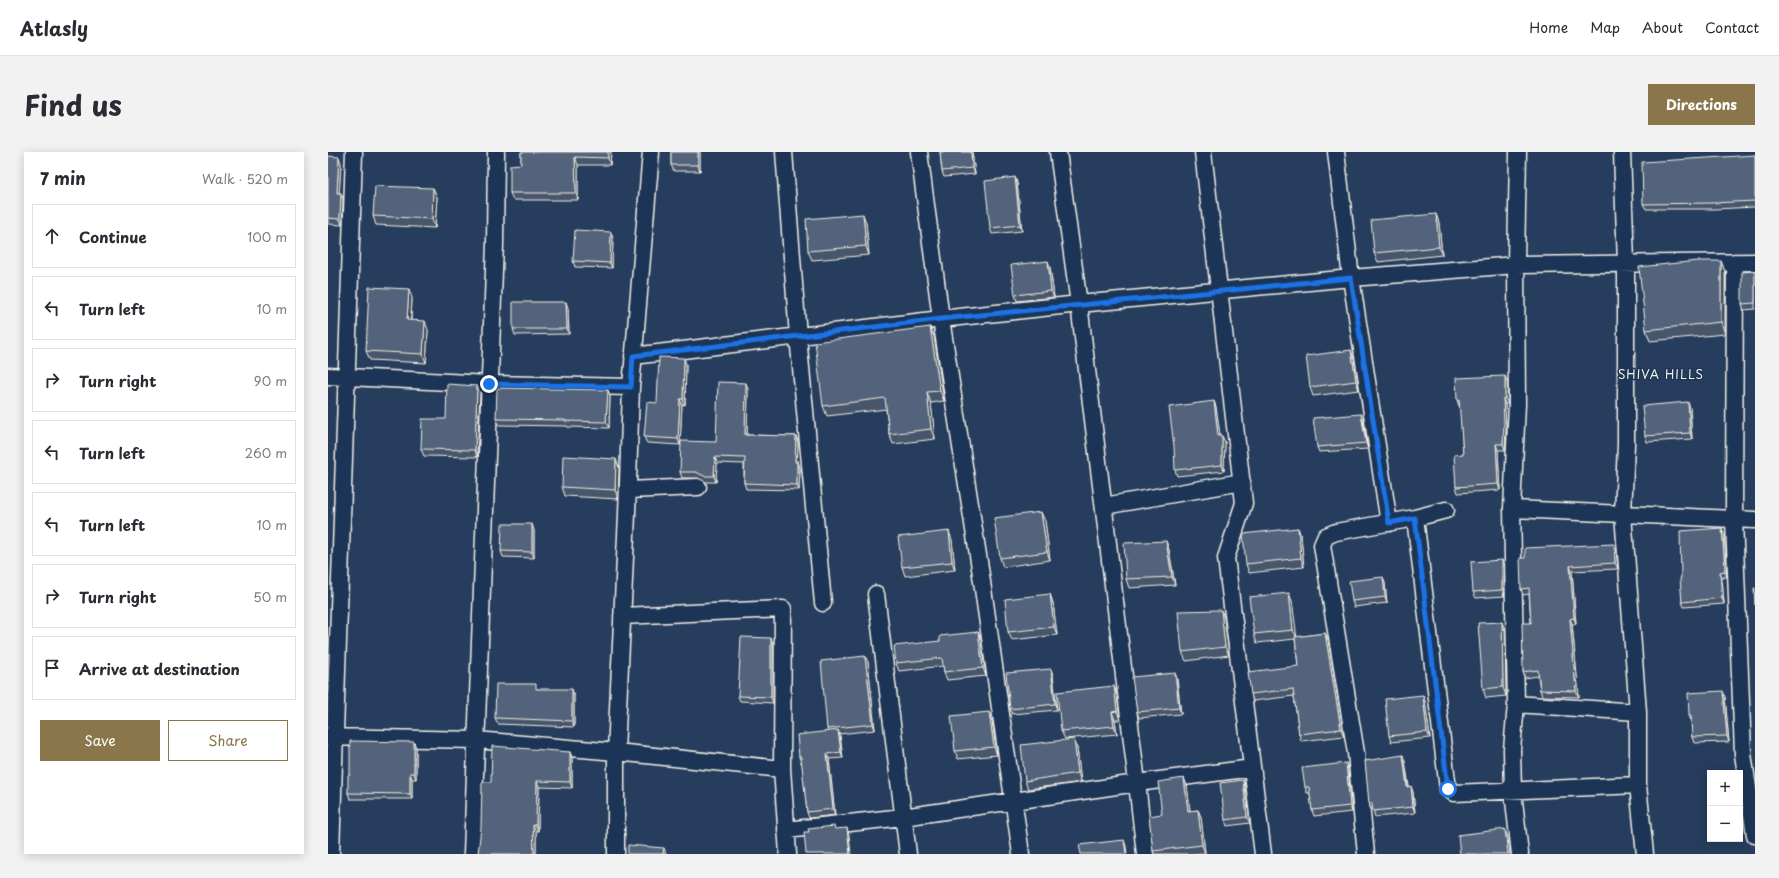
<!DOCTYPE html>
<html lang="en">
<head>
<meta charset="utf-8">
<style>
	:root { --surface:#fff; --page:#f2f2f3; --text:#2b2b33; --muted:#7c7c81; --line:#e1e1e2; --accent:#8a764a }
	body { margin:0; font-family:"Playpen Sans",sans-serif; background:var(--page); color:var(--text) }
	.controls { position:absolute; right:12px; bottom:12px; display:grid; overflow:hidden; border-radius:0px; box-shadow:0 2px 10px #0003 }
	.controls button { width:36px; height:36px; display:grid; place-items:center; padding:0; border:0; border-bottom:1px solid var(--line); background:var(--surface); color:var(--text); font:20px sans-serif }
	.stop { position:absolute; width:12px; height:12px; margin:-9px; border:3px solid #1a73e8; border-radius:50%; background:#fff }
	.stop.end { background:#1a73e8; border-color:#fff; box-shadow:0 1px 4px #0008 }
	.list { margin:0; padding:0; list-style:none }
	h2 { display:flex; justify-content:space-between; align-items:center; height:52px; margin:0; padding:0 16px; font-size:17px }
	h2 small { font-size:13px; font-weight:400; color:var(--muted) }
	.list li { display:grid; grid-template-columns:26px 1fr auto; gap:12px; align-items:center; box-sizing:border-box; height:64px; margin:0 8px 8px; padding:0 8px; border:1px solid var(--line); border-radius:0px }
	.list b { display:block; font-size:15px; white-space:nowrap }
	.list em { font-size:13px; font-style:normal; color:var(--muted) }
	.actions { display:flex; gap:8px; padding:12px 16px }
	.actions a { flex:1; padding:9px 0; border:1px solid var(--accent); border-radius:0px; text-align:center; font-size:14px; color:var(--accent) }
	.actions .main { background:var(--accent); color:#fff }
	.icon { flex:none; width:22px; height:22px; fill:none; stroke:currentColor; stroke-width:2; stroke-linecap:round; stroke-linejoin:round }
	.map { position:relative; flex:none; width:1427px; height:702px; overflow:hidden; border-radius:0px }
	header { display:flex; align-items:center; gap:24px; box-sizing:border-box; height:56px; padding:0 20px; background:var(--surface); border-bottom:1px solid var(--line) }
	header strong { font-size:19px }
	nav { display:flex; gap:22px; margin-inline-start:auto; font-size:14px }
	.intro { display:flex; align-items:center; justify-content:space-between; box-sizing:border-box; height:96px; padding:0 24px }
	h1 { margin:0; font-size:28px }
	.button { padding:10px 18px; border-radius:0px; background:var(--accent); color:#fff; font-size:14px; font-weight:700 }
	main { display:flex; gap:24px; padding:0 24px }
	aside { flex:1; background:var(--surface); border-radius:0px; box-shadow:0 2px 10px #0003 }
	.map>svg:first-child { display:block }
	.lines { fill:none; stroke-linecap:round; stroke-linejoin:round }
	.minor-casing { stroke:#f4f1e8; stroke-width:19 }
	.minor { stroke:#1d3557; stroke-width:16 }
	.wall { fill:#47566a; stroke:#f4f1e8 }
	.shaded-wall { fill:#394656; stroke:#f4f1e8 }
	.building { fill:#52647b; stroke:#f4f1e8 }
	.route { stroke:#1a73e8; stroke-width:5 }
	.labels { text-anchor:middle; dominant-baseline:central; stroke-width:3; stroke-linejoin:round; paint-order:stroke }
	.neighbourhood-label { font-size:12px; letter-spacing:1px; fill:#f4f1e8; stroke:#1d3557 }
</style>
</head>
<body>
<header>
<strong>Atlasly</strong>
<nav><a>Home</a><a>Map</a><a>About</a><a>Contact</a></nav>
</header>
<div class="intro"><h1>Find us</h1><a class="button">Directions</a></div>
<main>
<aside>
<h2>7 min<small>Walk · 520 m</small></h2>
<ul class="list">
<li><svg class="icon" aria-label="ahead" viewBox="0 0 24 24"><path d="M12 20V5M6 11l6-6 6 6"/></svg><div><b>Continue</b></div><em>100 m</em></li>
<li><svg class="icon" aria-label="left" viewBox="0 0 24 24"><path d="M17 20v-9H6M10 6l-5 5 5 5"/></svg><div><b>Turn left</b></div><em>10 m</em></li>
<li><svg class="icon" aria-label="right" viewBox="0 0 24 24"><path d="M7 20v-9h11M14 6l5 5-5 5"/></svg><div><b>Turn right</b></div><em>90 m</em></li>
<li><svg class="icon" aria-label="left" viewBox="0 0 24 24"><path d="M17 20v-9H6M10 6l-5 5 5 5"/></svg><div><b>Turn left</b></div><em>260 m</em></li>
<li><svg class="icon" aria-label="left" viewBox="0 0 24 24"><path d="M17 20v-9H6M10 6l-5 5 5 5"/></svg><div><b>Turn left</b></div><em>10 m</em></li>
<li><svg class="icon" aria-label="right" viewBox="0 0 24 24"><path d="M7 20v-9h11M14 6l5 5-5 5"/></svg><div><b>Turn right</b></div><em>50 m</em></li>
<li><svg class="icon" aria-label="arrive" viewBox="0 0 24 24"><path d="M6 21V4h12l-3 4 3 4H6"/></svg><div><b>Arrive at destination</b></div></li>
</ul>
<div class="actions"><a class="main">Save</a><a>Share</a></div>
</aside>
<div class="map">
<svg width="1427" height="702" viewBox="0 0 1427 702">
	<rect width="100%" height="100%" fill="#263d5d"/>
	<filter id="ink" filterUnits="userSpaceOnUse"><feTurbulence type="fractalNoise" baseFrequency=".025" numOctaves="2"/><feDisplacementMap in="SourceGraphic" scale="8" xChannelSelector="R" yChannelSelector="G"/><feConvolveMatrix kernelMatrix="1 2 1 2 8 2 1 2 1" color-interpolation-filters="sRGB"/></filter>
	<g filter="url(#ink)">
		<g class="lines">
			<g class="minor-casing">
				<path id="minor" d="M456,0L470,184L495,451
					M591,0L613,167L652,416L693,702
					M875,0L916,351L898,406L935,702
					M1008,0L1023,126L1061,371
					M1190,0L1188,113L1189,252L1184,357L1188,552L1310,560
					M1294,0L1298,111V292L1295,362L1310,560V633L1317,702
					M1407,110L1406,367L1415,602L1427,683
					M305,204L613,167L751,152L730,0
					M0,224L161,232L303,235
					M300,338L370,335
					M776,354L914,330
					M1184,357L1427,368
					M1087,366L1120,637L1126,641L1310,633
					M548,442L580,702
					M294,464L455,457L454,617L460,702
					M1188,552L1184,598L1185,640L1192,702
					M0,585L148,588L288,600L299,362L303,235L323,0
					M924,616L809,631L751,152L1023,126L1188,113L1427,110
					M458,678L575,665L809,631L817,702
					M3,702L26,0
					M144,702L167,92L168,0
					M288,702V600L454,617
					M1038,702L1028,601L994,393L998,384L1008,380L1087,366L1118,358"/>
			</g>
			<use href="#minor" class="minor"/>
		</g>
		<path class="wall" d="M193,0H283L282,13H250V48H185L182,41L193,12Z
			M343,0H372V19H346L343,13Z
			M612,0H644L647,22L616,25L614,19Z
			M1427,3V55L1387,57H1318L1315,52Z
			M0,4L13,11L11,41L15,47L14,73L0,72Z
			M687,25L689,31L694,79L664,82L662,76Z
			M105,36L109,45L107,76L48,73L45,64Z
			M1108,62L1111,71L1114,103L1050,110L1046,101Z
			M538,71L541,103L484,108L480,99Z
			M285,86L284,116L247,115L245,109Z
			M1393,109L1397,120V182L1322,189L1318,178Z
			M722,115L726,145L689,149L687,143Z
			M1427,119V157L1416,158L1414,152Z
			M84,146L83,168L100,178L98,211L42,208L38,199Z
			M240,156L241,182L187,183L185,177Z
			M602,175L606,185L616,249L603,251L607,287L565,292L561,282L558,257L499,264L495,254Z
			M1026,207L1031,238L985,244L982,235Z
			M358,212L357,253L354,252L352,293L319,291L316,285L329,251Z
			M1179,229L1180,252H1177L1178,276L1177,298H1170L1172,338L1130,341L1128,335L1135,302L1132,254H1131L1129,248Z
			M420,237L419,283L468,284L470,290L469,310L472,316L471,338L418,337L416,331V312L389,311L388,330H378L370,326H354L352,320L388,290Z
			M280,238L282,244L281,276L239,275V274L170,273L168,267Z
			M152,241L149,305L96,304L93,297L118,267Z
			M886,249L888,255L892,284L897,290L896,319L849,324L847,318Z
			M1362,256L1364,287L1319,290L1317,284Z
			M1035,268L1040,297L991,300L989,295Z
			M288,307L291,316L290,347L237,344L234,335Z
			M717,369L722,408L675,415L672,406Z
			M970,376L973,385L976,415L921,421L918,412Z
			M206,378V406L175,405L173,399Z
			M1396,382L1399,425H1394L1396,452L1356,455L1354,450L1353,426Z
			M624,388L627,418L577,424L574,415Z
			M838,389L841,398L847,433L801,436L798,427Z
			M1288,398L1290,417L1244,419L1248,472H1244L1251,545L1214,544L1212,538L1210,524L1197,526L1195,520L1203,471L1201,442L1195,443L1193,437L1197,406Z
			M1176,413V444L1148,446L1145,440Z
			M1057,431L1059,451L1026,455L1024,449Z
			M722,442L725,451L729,483L684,488L680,480Z
			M964,449L968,485L997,481L1000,488L1016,584L973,589L971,582L966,544L925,549L923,542L970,514L967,487L929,491L926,482Z
			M893,458L896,466L901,503L858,509L854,500Z
			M1177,478L1178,544L1158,546L1155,537Z
			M650,480L653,488L658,524L619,528L616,520L615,514L571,519L568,511L612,489Z
			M443,486L445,492V551L412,549L410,544Z
			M540,510L547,578L511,582L512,584L515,606L501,607L507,663L481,666L479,660L474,610L473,611L471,605L500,579L499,577Z
			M847,521L849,527L853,562L811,566L809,560Z
			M725,523L729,558L684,562L682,557Z
			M786,534L789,543L792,568H787L789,582L737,587L733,579Z
			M209,537L246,543V575L170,572L167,566Z
			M1397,545L1401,590L1366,591L1364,585L1363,569L1361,563Z
			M1097,549L1102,586L1063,590L1061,584Z
			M664,569L669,603L630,607L627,599Z
			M88,596V627H84V647H22L20,641L22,623Z
			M749,596L753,630L700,637L697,629Z
			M242,600L244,606V636L211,635L210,679H208V702H150L163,630Z
			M1077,609L1081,634L1085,640L1087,661L1047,665L1045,657H1043L1041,651Z
			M1018,611L1020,617L1024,660L986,664L984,658L982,641H979L977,635Z
			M856,626L859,634L862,659L870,658L873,665L877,701L865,702H826L825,699L834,662Z
			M915,628L917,634L922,671L899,674L897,668Z"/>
		<path class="shaded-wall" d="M280,0H283L282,13L280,6Z
			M370,0H372V19L370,13Z
			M643,0H644L647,22L644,16Z
			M11,5L13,11L11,46L9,41Z
			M247,5L250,13V48L248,41Z
			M687,25L689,31L694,79L692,73Z
			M105,36L109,45L107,76L104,67Z
			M13,41L15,47L14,73L12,67Z
			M535,62L538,71L541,103L538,94Z
			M1108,62L1111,71L1114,103L1111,95Z
			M283,80L285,86L284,116L282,111Z
			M720,109L722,115L726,145L723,139Z
			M1393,109L1397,120V182L1393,170Z
			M81,137L84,146L82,177L79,168Z
			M238,150L240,156L241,182L239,177Z
			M97,169L100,178L98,211L95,202Z
			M602,175L606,185L616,249L612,239Z
			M1023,198L1026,207L1031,238L1028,229Z
			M356,206L358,212L357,253L355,247Z
			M1177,224L1179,229L1180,252L1177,246Z
			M418,231L420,237L419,289L417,283Z
			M149,234L152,241L149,305L147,298Z
			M280,238L282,244L281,276L278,270Z
			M599,240L603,251L607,287L603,277Z
			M1175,246L1177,252L1178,276L1177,298L1175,292Z
			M352,247L354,252L352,293L350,287Z
			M886,249L888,255L893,290L890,284Z
			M1360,250L1362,256L1364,287L1362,281Z
			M1033,262L1035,268L1040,297L1038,291Z
			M468,284L470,290L469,316L467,310Z
			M894,284L897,290L896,319L894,313Z
			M1168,292L1170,298L1172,338L1170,332Z
			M387,305L389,311L388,330L386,324Z
			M288,307L291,316L290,347L287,338Z
			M469,310L472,316L471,338L469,333Z
			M713,360L717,369L722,408L719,400Z
			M204,372L206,378V406L204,400Z
			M970,376L973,385L976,415L973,406Z
			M1394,376L1396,382L1399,425L1397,419Z
			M621,379L624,388L627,418L624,410Z
			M838,389L841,398L847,433L844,425Z
			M1286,392L1288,398L1290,417L1287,411Z
			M1174,408L1176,413V444L1174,438Z
			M1242,414L1244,419L1248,472L1246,466Z
			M1392,420L1394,425L1396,452L1394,446Z
			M1055,425L1057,431L1059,451L1057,445Z
			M961,441L964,449L969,486L965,478Z
			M722,442L725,451L729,483L726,475Z
			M893,458L896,466L901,503L897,495Z
			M1242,467L1244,472L1251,545L1248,539Z
			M1174,470L1177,478L1178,544L1175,535Z
			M650,480L653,488L658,524L655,516Z
			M997,481L1000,488L1016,584L1013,577Z
			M443,486L445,492V551L443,545Z
			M537,504L540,510L547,578L545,572Z
			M723,517L725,523L729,558L727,552Z
			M847,521L849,527L853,562L851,556Z
			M786,534L789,543L792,568L789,559Z
			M244,537L246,543V575L244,569Z
			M1395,539L1397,545L1401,590L1399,584Z
			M1095,543L1097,549L1102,586L1099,580Z
			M661,560L664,569L669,603L666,595Z
			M784,560L787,568L789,582L786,574Z
			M510,578L512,584L515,606L513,600Z
			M746,587L749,596L753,630L750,621Z
			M86,590L88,596V627L86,621Z
			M242,600L244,606V636L242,630Z
			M499,602L501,607L507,663L505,657Z
			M1075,603L1077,609L1081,641L1079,635Z
			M1018,611L1020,617L1024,660L1022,654Z
			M82,621L84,627V647L82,642Z
			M856,626L859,634L863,667L860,659Z
			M915,628L917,634L922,671L919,665Z
			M209,629L211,635L210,679L208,673Z
			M1083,634L1085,640L1087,661L1085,655Z
			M870,658L873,665L877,701L874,693Z
			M205,673L208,679V702H206Z
			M519,676L521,683L523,702H522Z
			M1177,677L1180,686L1182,702H1180Z
			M796,688L798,694L799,702H798Z
			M336,696L338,702H335Z"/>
		<path class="building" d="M193,0H280V6L247,5L248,41H182V13L193,12Z
			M343,0H370V13H343Z
			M612,0H643L644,16L614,19Z
			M1427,3V49L1384,51L1315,52L1314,10Z
			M0,4L11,5L9,41H13L12,67L0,66Z
			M687,25L692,73L662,76L657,29Z
			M47,34L105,36L104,67L45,64Z
			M535,62L538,94L480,99L478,67Z
			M1108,62L1111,95L1046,101L1043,68Z
			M247,78L283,80L282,111L245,109Z
			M720,109L723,139L687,143L683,113Z
			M1370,109H1393V170L1318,178L1311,115Z
			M1427,119V151L1414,152V120Z
			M41,135L81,137L79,168L97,169L95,202L38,199Z
			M185,150H238L239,177H185Z
			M602,175L612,239L599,240L603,277L561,282L557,246L495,254L487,190Z
			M1023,198L1028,229L982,235L978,204Z
			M331,205L356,206L355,247H352L350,287L316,285L319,250L329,251Z
			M1177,224V246H1175L1176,270L1175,292H1168L1170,332L1128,335L1126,303L1135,302L1131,248H1129L1128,226Z
			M390,230L418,231L417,283L468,284L467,310H469V333L416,331L417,306L387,305L386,324H376L368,320H352L353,289L388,290Z
			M119,232L149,234L147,298L93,297L94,267H118Z
			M169,236L280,238L278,270L237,269V268L168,267Z
			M886,249L890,284H894V313L847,318L846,294L841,255Z
			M1360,250L1362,281L1317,284L1314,254Z
			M1033,262L1038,291L989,295L985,266Z
			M235,304L288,307L287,338L234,335Z
			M713,360L719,400L672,406L666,366Z
			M174,372H204V400L173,399Z
			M970,376L973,406L918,412L915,382Z
			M1394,376L1397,419L1392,420L1394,446L1354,450L1352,426H1353L1352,379Z
			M621,379L624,410L574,415L570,385Z
			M838,389L844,425L798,427L796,391Z
			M1286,392L1287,411L1242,414L1246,466L1242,467L1248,539L1212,538L1210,518L1195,520L1194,471H1203L1201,436L1193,437L1192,406H1197V396Z
			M1174,408V438L1145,440L1143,410Z
			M1055,425L1057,445L1024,449L1021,429Z
			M1426,436H1427V453Z
			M961,441L965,478L926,482L921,445Z
			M722,442L726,475L680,480L677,447Z
			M893,458L897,495L854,500L850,459Z
			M1174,470L1175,535L1155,537L1150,471Z
			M650,480L655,516L616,520L614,506L568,511L566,494L612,489V484Z
			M997,481L1013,577L971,582L965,537L923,542L920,520L970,514L967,485Z
			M413,485L443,486V545L410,544Z
			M537,504L545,572L499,577L493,509Z
			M723,517L727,552L682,557L678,521Z
			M847,521L851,556L809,560L804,525Z
			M168,532H208V537H244V569L167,566Z
			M786,534L789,559L784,560L786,574L733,579L729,540Z
			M1395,539L1399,584L1364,585L1363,563H1361L1360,541Z
			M1095,543L1099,580L1061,584L1057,547Z
			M661,560L666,595L627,599L623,564Z
			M510,578L513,600L499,602L505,657L479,660L473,605H471L469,583Z
			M746,587L750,621L697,629L693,593Z
			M22,589L86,590V621H82V642L20,641V623H22Z
			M164,594L242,600V630L209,629L208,673H205L206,702H150L153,675L154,630H163Z
			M1075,603L1079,635L1083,634L1085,655L1045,659L1044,651H1041L1037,609Z
			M1018,611L1022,654L984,658L981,635H977L974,616Z
			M856,626L860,659L870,658L874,693L825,699L821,664L834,662L830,630Z
			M915,628L919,665L897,668L892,631Z
			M506,674L507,677L519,676L522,702H478L476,680H481L480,677Z
			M1177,677L1180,702H1132L1130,683Z
			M796,688L798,702H753L751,693Z
			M300,693L336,696L335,702H300Z"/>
	</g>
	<g class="lines" filter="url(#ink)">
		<path class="route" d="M161,232L303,235L305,204L613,167L1023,126L1061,371L1087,366L1120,637"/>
	</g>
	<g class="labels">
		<g class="neighbourhood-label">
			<text x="1333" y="222">SHIVA HILLS</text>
		</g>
	</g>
</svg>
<div class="controls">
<button>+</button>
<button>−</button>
</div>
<div class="stop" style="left:1120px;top:637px"></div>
<div class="stop end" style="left:161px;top:232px"></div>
</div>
</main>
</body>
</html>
